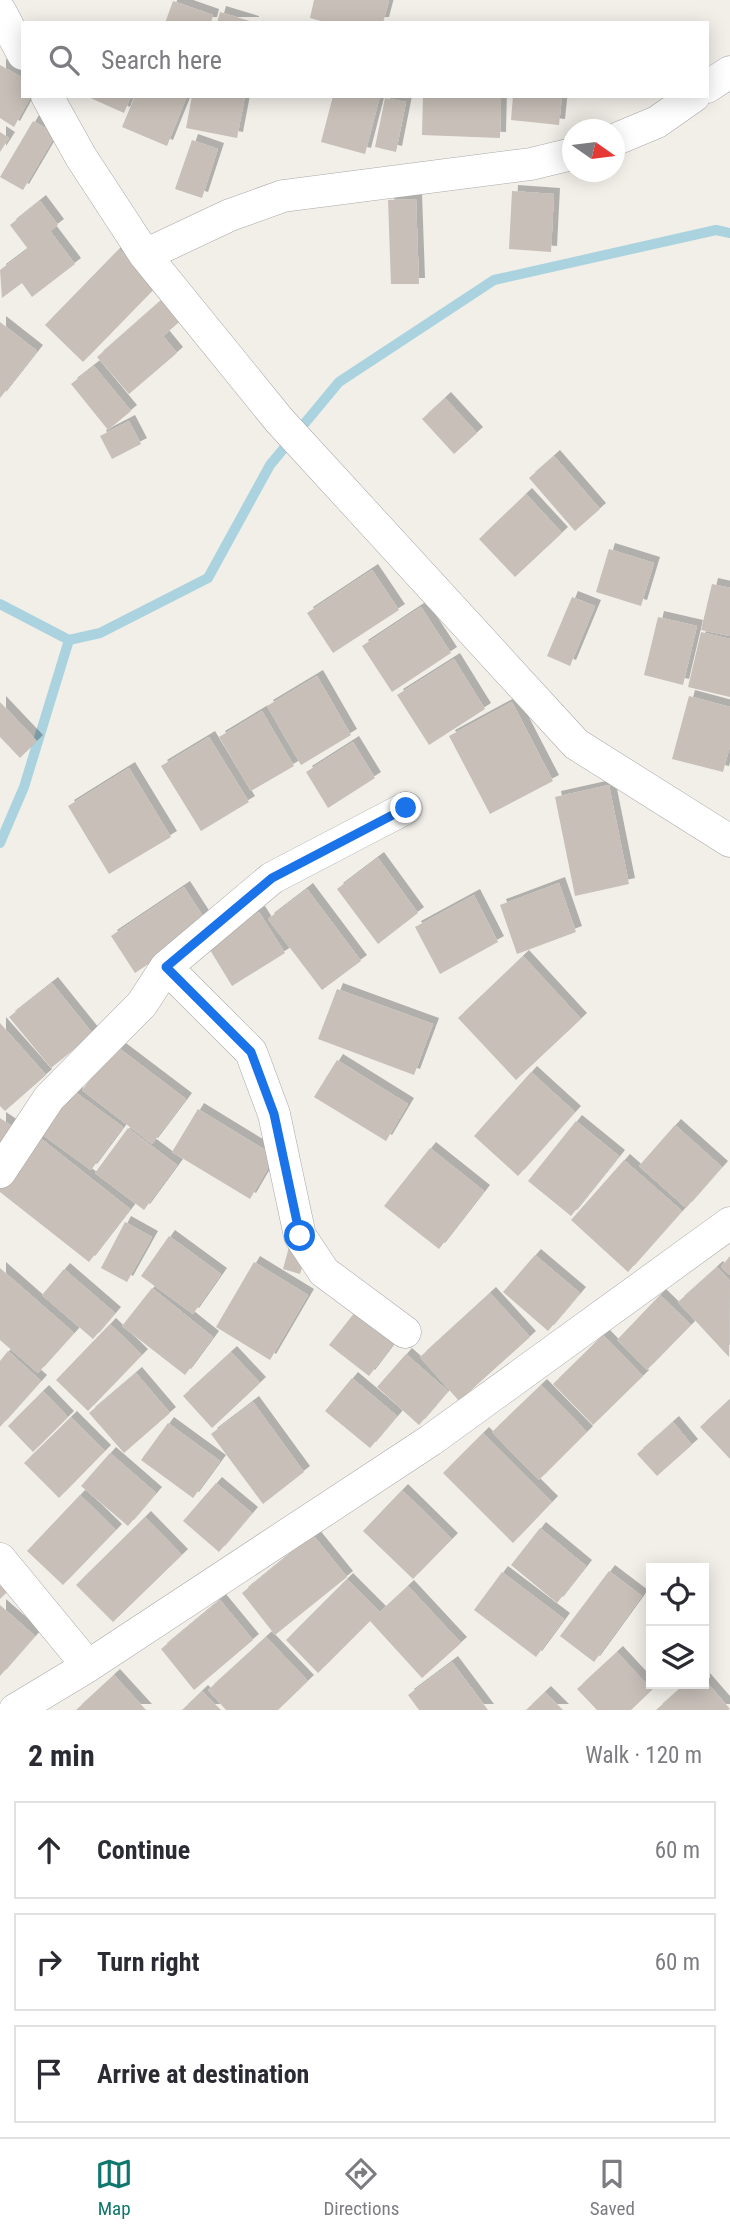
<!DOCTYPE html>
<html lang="en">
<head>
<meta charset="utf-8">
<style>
	:root { --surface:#fff; --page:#f2f2f3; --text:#2b2b33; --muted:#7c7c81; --line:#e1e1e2; --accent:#0f766e }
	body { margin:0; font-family:"Roboto Condensed",sans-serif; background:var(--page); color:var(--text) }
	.controls { position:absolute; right:21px; bottom:21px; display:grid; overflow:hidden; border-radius:0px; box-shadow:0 4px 18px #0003 }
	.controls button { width:63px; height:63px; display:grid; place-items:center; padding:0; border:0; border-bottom:2px solid var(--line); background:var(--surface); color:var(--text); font:35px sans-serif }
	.compass { position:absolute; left:562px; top:119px; width:63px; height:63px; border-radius:50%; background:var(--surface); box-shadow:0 4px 18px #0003; rotate:104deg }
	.stop { position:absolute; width:21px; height:21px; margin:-16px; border:5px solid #1a73e8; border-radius:50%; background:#fff }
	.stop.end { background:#1a73e8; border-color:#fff; box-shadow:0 2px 7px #0008 }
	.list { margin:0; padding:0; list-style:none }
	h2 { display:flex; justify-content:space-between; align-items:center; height:91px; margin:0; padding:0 28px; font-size:30px }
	h2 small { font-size:23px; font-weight:400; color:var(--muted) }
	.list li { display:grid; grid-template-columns:46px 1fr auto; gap:21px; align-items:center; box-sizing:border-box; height:98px; margin:0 14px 14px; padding:0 14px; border:2px solid var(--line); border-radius:0px }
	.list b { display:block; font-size:26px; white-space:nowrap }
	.list em { font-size:23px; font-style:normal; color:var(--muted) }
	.icon { flex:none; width:38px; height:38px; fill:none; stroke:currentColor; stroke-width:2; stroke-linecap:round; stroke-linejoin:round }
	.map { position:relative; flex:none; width:730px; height:1710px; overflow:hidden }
	.search { position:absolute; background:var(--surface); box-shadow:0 4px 18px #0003; left:21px; right:21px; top:21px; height:77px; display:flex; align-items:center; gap:18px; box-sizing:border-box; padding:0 24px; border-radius:0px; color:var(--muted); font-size:26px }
	.sheet { height:427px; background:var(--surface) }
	nav { display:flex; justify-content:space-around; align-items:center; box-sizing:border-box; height:98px; border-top:2px solid var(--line); background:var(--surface); font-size:19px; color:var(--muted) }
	nav a { display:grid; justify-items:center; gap:4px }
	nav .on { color:var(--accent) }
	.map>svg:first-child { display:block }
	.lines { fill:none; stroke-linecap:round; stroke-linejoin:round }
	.stream { stroke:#aad3df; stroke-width:10 }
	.building { fill:#c7bfb8; filter:url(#shadow) }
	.minor-casing { stroke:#a9a9a9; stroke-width:33 }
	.minor { stroke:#fff; stroke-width:32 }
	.route { stroke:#1a73e8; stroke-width:9 }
</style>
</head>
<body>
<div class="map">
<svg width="730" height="1710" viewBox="0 0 730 1710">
	<defs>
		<filter id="shadow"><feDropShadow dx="6" dy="-6" stdDeviation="0" flood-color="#0004"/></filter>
	</defs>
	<rect width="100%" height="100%" fill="#f2efe9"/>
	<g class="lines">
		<path class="stream" d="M0,604L69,640L100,633L208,578L270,465L339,382L494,280L716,230L730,233
			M0,843L24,787L69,640"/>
	</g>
	<path class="building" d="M314,0H389L383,23H328L310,18Z
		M173,1L213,15L211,23H165Z
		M220,12L253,22V23H217Z
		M0,65L23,78V96H31L14,127L0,118Z
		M86,96H131L124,113Z
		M135,96H187L167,146L122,127Z
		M192,96H245L237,138L186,128Z
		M333,96H380L365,154L321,142Z
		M423,96H501L500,138L422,135Z
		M513,96H562L559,125L511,120Z
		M385,98L406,102L396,152L375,147Z
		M33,121L56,134L23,190L0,177Z
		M0,132L9,138L0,152Z
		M192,140L218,149L202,198L175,189Z
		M512,191L554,194L551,252L509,249Z
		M416,199L419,284H391L388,200Z
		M40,201L58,225L50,231L75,264L32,297L22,283L2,298L0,270L28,249L10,225Z
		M119,249L157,286L83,362L45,325Z
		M165,297L184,318L163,336L177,353L129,394L97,357Z
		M0,322L37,351L0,398Z
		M94,366L131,411L108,430L71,384Z
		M445,398L477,433L454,454L422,419Z
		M129,421L141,444L112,459L100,436Z
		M554,456L600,509L575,531L529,478Z
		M526,494L562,533L515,577L479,539Z
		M609,549L654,563L641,606L596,592Z
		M372,570L399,610L333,653L307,613Z
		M712,584L730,588V636L701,630Z
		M572,597L595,606L570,666L547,656Z
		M421,607L451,653L392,692L362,646Z
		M658,617L697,626L683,685L644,675Z
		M701,632L730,639V697L688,687Z
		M454,659L485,709L429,745L397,695Z
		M317,676L351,735L301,765L267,706Z
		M689,696L730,707V746L723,772L672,759Z
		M0,702L37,741L20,758L0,737Z
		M512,702L553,781L490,814L449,736Z
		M262,711L294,766L251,791L219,737Z
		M209,737L249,802L201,831L161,766Z
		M353,742L375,778L328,808L306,772Z
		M129,768L171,837L109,874L68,806Z
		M609,785L629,884L575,896L555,797Z
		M378,858L418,913L378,944L337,889Z
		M559,883L576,932L517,954L500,905Z
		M184,887L208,924L135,973L111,936Z
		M307,889L361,961L322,990L268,919Z
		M474,895L498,942L440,974L415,927Z
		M259,912L285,953L232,986L207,945Z
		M523,956L581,1019L516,1080L458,1018Z
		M52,983L93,1034L51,1068L9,1017Z
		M337,989L433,1024L414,1075L318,1039Z
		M0,1023L46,1075L5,1111L0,1106Z
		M116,1046L186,1099L152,1144L82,1090Z
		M337,1060L408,1104L386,1141L314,1097Z
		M531,1072L575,1112L518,1176L474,1136Z
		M71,1089L123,1127L91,1170L40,1133Z
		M198,1109L275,1156L250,1199L172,1152Z
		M0,1118L15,1128L0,1151Z
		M576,1121L619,1156L571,1216L528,1181Z
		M675,1125L722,1167L686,1208L639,1166Z
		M128,1128L177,1165L144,1210L95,1173Z
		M39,1137L130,1209L89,1262L0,1192V1187Z
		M430,1148L484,1191L439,1249L384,1206Z
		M624,1160L682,1211L628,1272L571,1220Z
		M125,1222L152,1237L127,1282L101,1268Z
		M169,1236L221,1274L193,1314L141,1276Z
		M289,1247L307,1252L300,1274L283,1269Z
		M535,1255L580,1293L548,1331L503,1292Z
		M730,1256V1275L721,1267Z
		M254,1262L308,1295L270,1360L216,1327Z
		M717,1267L730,1281L729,1357L678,1302Z
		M0,1268L74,1333L38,1373L0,1340Z
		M64,1269L115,1313L93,1339L42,1295Z
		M152,1288L213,1337L185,1375L122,1326Z
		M490,1293L530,1337L459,1401L420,1357Z
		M660,1295L691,1325L647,1370L617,1340Z
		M355,1312L394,1343L369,1376L329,1345Z
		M110,1324L142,1355L88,1411L56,1380Z
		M603,1335L643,1376L593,1425L553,1384Z
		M8,1351L41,1381L0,1427V1361Z
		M231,1352L260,1383L212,1428L183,1396Z
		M406,1354L448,1391L419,1425L377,1387Z
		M136,1373L170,1413L124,1453L89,1413Z
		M352,1378L397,1416L370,1448L325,1411Z
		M541,1385L587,1432L539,1480L492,1432Z
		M43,1391L68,1417L33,1452L8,1426Z
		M730,1399V1459L700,1427Z
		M253,1402L304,1472L263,1504L211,1434Z
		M71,1417L105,1451L59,1498L24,1463Z
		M673,1422L692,1445L657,1476L637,1454Z
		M168,1423L220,1461L193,1498L141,1460Z
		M483,1433L552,1502L513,1543L443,1473Z
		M110,1453L156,1493L128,1526L81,1486Z
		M216,1483L252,1513L219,1552L183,1521Z
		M402,1490L452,1539L413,1579L363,1531Z
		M80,1495L116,1530L63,1585L27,1551Z
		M145,1517L182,1555L113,1622L76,1585Z
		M540,1528L586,1566L557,1603L511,1565Z
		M313,1535L347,1577L275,1635L242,1593Z
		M609,1571L642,1596L594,1662L560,1636Z
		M502,1572L564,1619L536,1657L474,1610Z
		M347,1579L380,1612L408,1586L461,1643L422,1678L370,1621L318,1673L286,1640Z
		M0,1585L7,1592L0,1599Z
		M220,1600L253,1640L194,1690L161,1649Z
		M0,1605L35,1636L0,1676Z
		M266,1637L308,1681L278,1710H226L208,1690Z
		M617,1652L652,1690L631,1710H597L577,1689Z
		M452,1662L488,1710H419L408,1695Z
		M114,1675L146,1710H76Z
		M704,1679L730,1709L728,1710H656L685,1684H704Z
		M202,1691L221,1710H182Z
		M545,1692L563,1710H526Z"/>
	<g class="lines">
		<g class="minor-casing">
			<path id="minor" d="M0,11L23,54
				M707,87L730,72
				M47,96L81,157L145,255L279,420L576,744L730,841
				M614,140L657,122L694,96
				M145,255L230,215L283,196L531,164L572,154
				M166,967L251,1052L274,1114L300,1236L324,1272L405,1332
				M0,1172L49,1098L142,1004L166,967L272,878L406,808
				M0,1559L88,1666
				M15,1710L88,1666L431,1440L730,1223"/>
		</g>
		<use href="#minor" class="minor"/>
	</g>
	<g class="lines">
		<path class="route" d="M300,1236L274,1114L251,1052L166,967L272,878L406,808"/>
	</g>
</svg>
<div class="controls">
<button><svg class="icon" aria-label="locate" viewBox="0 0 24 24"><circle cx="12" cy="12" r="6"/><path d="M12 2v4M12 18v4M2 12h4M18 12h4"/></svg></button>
<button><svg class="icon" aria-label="layers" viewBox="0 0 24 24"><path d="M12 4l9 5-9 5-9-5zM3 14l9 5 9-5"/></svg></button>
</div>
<svg class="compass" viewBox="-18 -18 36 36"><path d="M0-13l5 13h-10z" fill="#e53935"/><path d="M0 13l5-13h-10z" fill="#7c7c81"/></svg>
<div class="stop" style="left:300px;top:1236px"></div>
<div class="stop end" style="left:406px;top:808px"></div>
<div class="search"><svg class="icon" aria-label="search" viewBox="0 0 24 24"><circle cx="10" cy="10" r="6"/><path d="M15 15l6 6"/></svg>Search here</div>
</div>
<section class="sheet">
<h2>2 min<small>Walk · 120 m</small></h2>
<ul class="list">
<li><svg class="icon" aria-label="ahead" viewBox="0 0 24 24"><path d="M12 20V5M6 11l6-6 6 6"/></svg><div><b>Continue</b></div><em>60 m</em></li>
<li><svg class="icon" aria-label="right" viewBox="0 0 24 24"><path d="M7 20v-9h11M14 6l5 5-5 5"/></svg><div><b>Turn right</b></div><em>60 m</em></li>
<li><svg class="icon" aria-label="arrive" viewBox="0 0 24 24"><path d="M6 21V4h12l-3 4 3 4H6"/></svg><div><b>Arrive at destination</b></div></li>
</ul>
</section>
<nav>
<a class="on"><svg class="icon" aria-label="map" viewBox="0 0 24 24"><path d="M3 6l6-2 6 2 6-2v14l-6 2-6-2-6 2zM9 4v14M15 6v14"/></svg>Map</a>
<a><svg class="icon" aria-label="directions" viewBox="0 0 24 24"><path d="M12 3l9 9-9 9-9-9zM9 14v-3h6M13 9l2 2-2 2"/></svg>Directions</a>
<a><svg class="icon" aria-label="saved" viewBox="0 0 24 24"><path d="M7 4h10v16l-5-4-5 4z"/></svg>Saved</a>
</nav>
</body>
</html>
